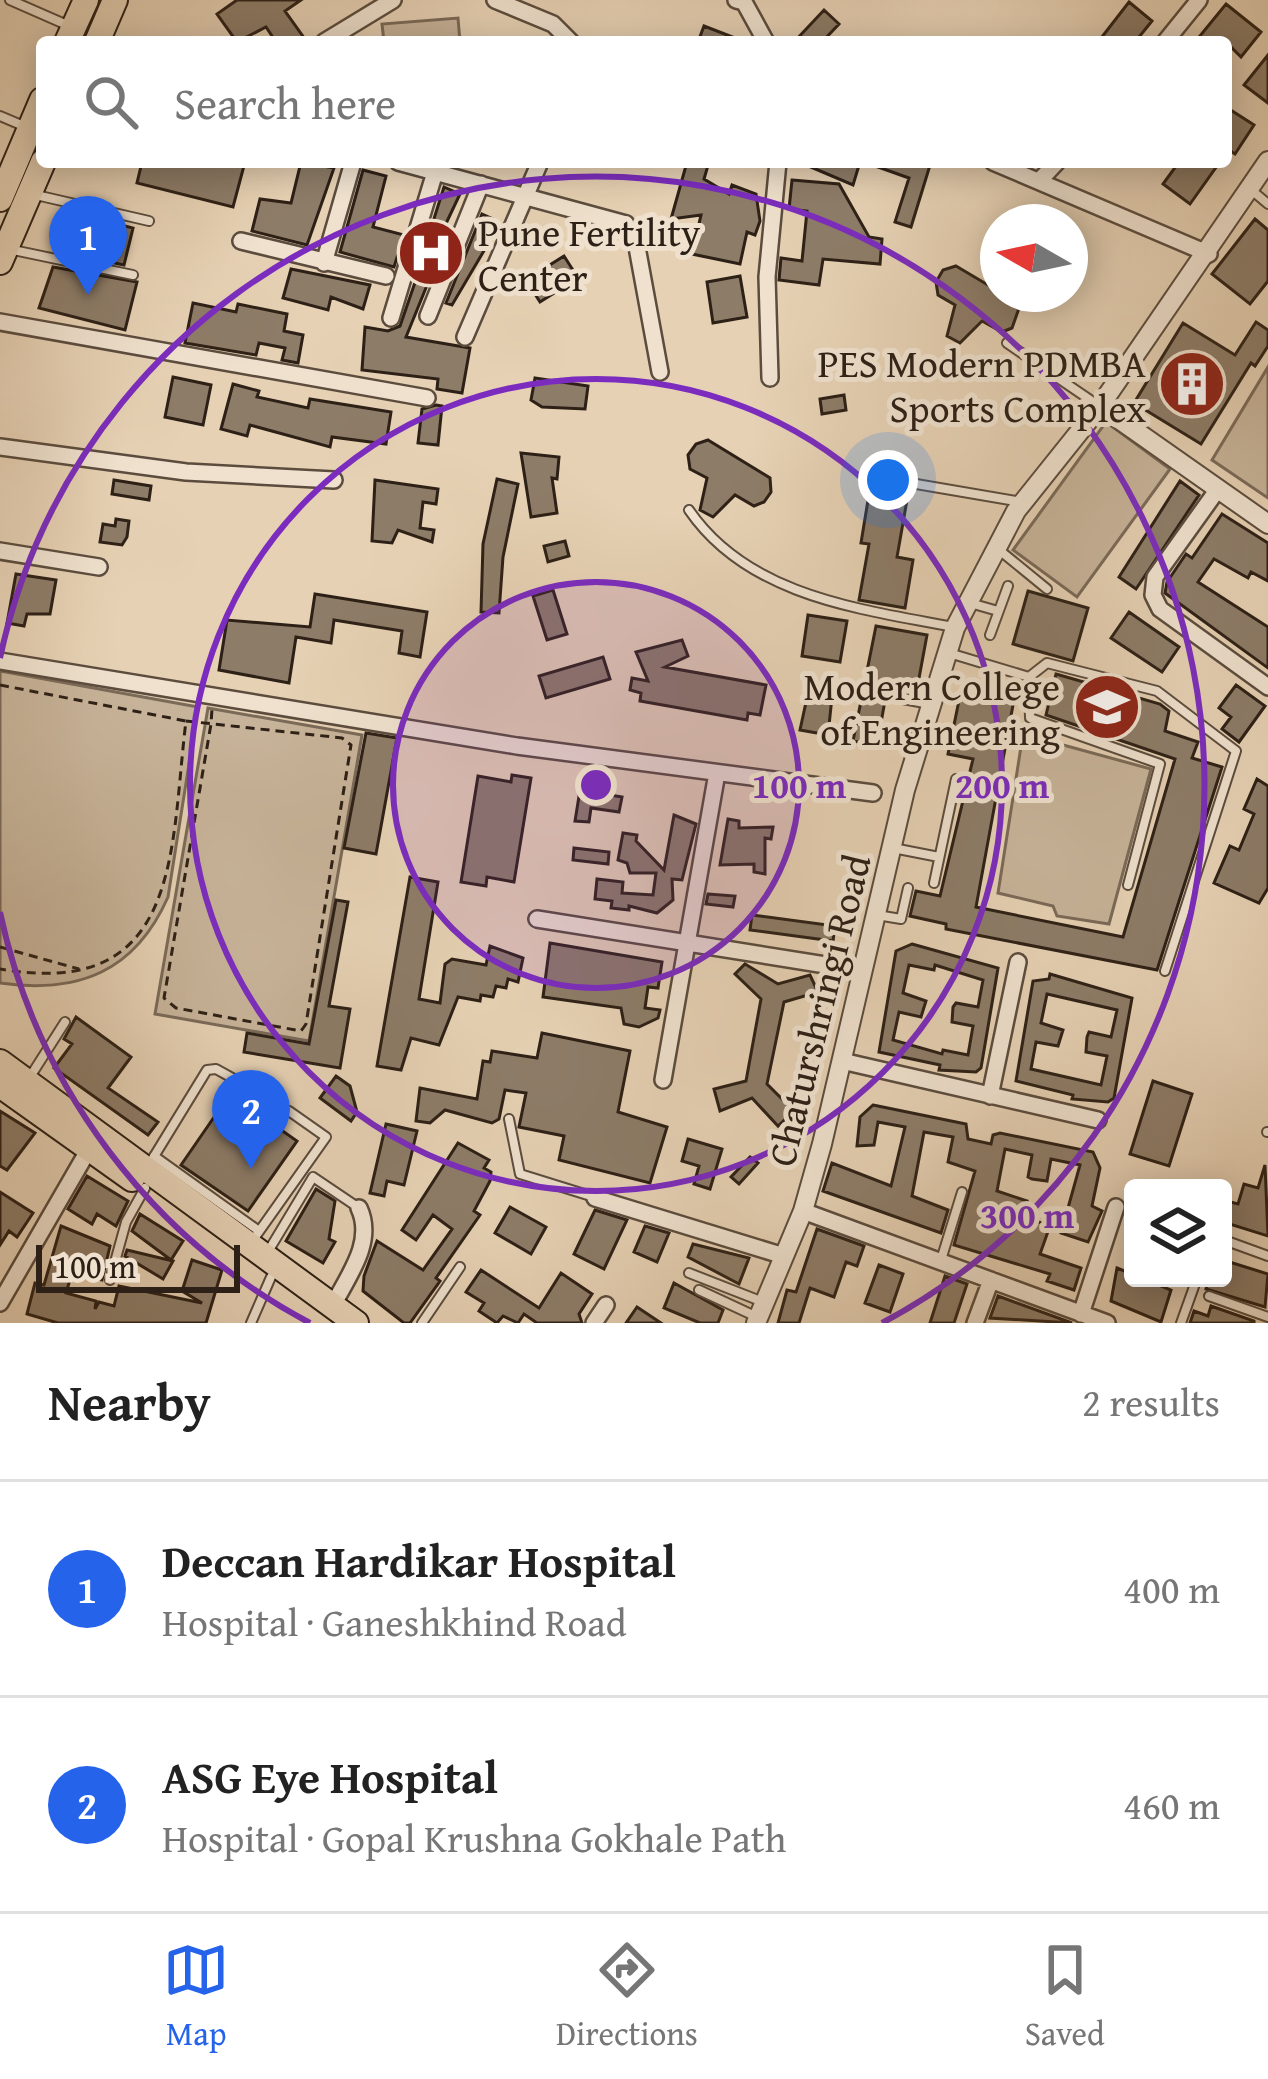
<!DOCTYPE html>
<html lang="en">
<head>
<meta charset="utf-8">
<style>
	:root { --surface:#fff; --page:#f6f6f6; --text:#222; --muted:#767676; --line:#e0e0e0; --accent:#2563eb }
	body { margin:0; font-family:"Gentium Book Plus",serif; background:var(--page); color:var(--text) }
	.controls { position:absolute; right:36px; bottom:36px; display:grid; overflow:hidden; border-radius:12px; box-shadow:0 6px 30px #0003 }
	.controls button { width:108px; height:108px; display:grid; place-items:center; padding:0; border:0; border-bottom:3px solid var(--line); background:var(--surface); color:var(--text); font:60px sans-serif }
	.compass { position:absolute; left:980px; top:204px; width:108px; height:108px; border-radius:50%; background:var(--surface); box-shadow:0 6px 30px #0003; rotate:279deg }
	.scale { position:absolute; left:36px; bottom:30px; width:204px; box-sizing:border-box; padding-left:12px; border:6px solid #2d2016; border-top:0; font-size:33px; line-height:42px; white-space:nowrap; color:#2d2016; -webkit-text-stroke:9px #efe1ce; paint-order:stroke }
	.you { position:absolute; left:888px; top:480px; width:42px; height:42px; margin:-30px; border:9px solid #fff; border-radius:50%; background:#1a73e8; box-shadow:0 0 0 18px #1a73e833 }
	.badge { display:grid; place-items:center; width:78px; height:78px; border-radius:50%; background:var(--accent); color:#fff; font-size:39px; font-weight:700 }
	.pin { position:absolute; translate:-50% -99px; filter:drop-shadow(0 3px 6px #0008) }
	.pin::after { content:''; position:absolute; top:63px; width:42px; height:36px; background:inherit; clip-path:polygon(0 0,100% 0,50% 100%) }
	.list { margin:0; padding:0; list-style:none }
	h2 { display:flex; justify-content:space-between; align-items:center; height:156px; margin:0; padding:0 48px; font-size:51px }
	h2 small { font-size:39px; font-weight:400; color:var(--muted) }
	.list li { display:grid; grid-template-columns:78px 1fr auto; gap:36px; align-items:center; box-sizing:border-box; height:216px; padding:0 48px; border-top:3px solid var(--line) }
	.list b { display:block; font-size:45px; white-space:nowrap }
	.list p { margin:0; font-size:39px; white-space:nowrap; color:var(--muted) }
	.list em { font-size:39px; font-style:normal; color:var(--muted) }
	.icon { flex:none; width:66px; height:66px; fill:none; stroke:currentColor; stroke-width:2; stroke-linecap:round; stroke-linejoin:round }
	.map { position:relative; flex:none; width:1268px; height:1323px; overflow:hidden }
	.search { position:absolute; background:var(--surface); box-shadow:0 6px 30px #0003; left:36px; right:36px; top:36px; height:132px; display:flex; align-items:center; gap:30px; box-sizing:border-box; padding:0 42px; border-radius:12px; color:var(--muted); font-size:45px }
	.sheet { height:588px; background:var(--surface) }
	nav { display:flex; justify-content:space-around; align-items:center; box-sizing:border-box; height:168px; border-top:3px solid var(--line); background:var(--surface); font-size:33px; color:var(--muted) }
	nav a { display:grid; justify-items:center; gap:6px }
	nav .on { color:var(--accent) }
	.map>svg:first-child { display:block }
	.green { fill:#c7b399; stroke:#7a6a58; stroke-width:3 }
	.building { fill:#8d7c68; stroke:#2d2016; stroke-width:3; fill-rule:evenodd }
	.lines { fill:none; stroke-linecap:round; stroke-linejoin:round }
	.service-casing { stroke:#5b4c3e; stroke-width:12 }
	.minor-casing { stroke:#5b4c3e; stroke-width:20 }
	.tertiary-casing { stroke:#5b4c3e; stroke-width:22 }
	.primary-casing { stroke:#2d2016; stroke-width:28 }
	.path { stroke:#2d2016; stroke-width:3; stroke-dasharray:9 6; stroke-linecap:butt }
	.service { stroke:#efe1ce; stroke-width:8 }
	.minor { stroke:#efe1ce; stroke-width:15 }
	.tertiary { stroke:#efe1ce; stroke-width:18 }
	.primary { stroke:#e6d1b4; stroke-width:24 }
	.ring { fill:none; stroke:#7b2cbf; stroke-width:6 }
	.labels { text-anchor:middle; dominant-baseline:central; stroke-width:10; stroke-linejoin:round; paint-order:stroke }
	.poi-label { font-size:39px; fill:#2d2016; stroke:#efe1ce; text-anchor:end }
	.street-label { font-size:39px; fill:#2d2016; stroke:#efe1ce }
	.centre { fill:#7b2cbf; stroke:#efe1ce; stroke-width:6 }
	.ring-label { font-size:36px; text-anchor:middle; font-weight:bold; fill:#7b2cbf; stroke:#efe1ce; stroke-width:10; stroke-linejoin:round; paint-order:stroke }
</style>
</head>
<body>
<div class="map">
<svg width="1268" height="1323" viewBox="0 0 1268 1323">
	<rect width="100%" height="100%" fill="#e6d1b4"/>
	<filter id="stains"><feTurbulence type="fractalNoise" baseFrequency=".00167" numOctaves="4"/><feColorMatrix values="0 0 0 0 .2 0 0 0 0 .09 0 0 0 0 .02 0 0 0 .5 -.17"/></filter>
	<radialGradient id="worn" r=".72"><stop offset=".6" stop-color="#630" stop-opacity="0"/><stop offset="1" stop-color="#630" stop-opacity=".3"/></radialGradient>
	<path class="green" d="M458,18L460,42H384L382,24Z
		M1268,367V498L1212,460Z
		M1106,422L1170,469L1077,597L1013,550Z
		M0,671L198,707L168,897C135,972 78,994 0,983Z
		M208,708L362,735L309,1041L155,1014Z
		M1023,734L1151,769L1109,924L1057,916L1053,906L998,893Z"/>
	<path class="building" d="M237,0H301L285,11L307,42H276L266,27L237,42L217,14Z
		M1129,2L1152,21L1135,42H1098Z
		M1226,4L1261,32L1241,57L1226,42H1195Z
		M824,10L839,24L822,42H794Z
		M704,26L743,41V42H698Z
		M1268,55V103L1244,85Z
		M1226,107L1254,125L1235,154L1226,148Z
		M142,162H245L233,207L137,183Z
		M301,162L334,168L307,245L252,231L260,199L291,203Z
		M687,162H709L704,179L729,194L732,185L756,194L760,221L755,235L747,232L740,264L692,254L701,215L671,219Z
		M799,162H860L853,185Z
		M864,162H931L911,227L895,222L909,178Z
		M1179,162L1217,166L1190,204L1163,184Z
		M363,170L386,176L373,227L404,235L394,267L340,252Z
		M792,180L839,184L869,237L882,239L880,264L823,259L819,285L779,280L781,258L802,261L807,211L789,209Z
		M444,187L460,194L442,232L431,228Z
		M66,211L133,228L124,265L57,251Z
		M482,214L493,219L480,247L485,249L452,305L446,303Z
		M1255,219L1268,230V281L1250,304L1212,274Z
		M431,236L445,241L406,337L470,348L462,393L437,389L438,379L362,370L365,327L388,331L400,326Z
		M564,256L578,278L540,302L526,280Z
		M956,266L988,285L998,266V294H1024L1012,328L1002,332L982,321L960,343L947,336L955,305L938,295L936,282L943,270Z
		M53,267L137,282L125,330L39,308Z
		M291,269L370,285L363,309L331,297L328,310L283,298Z
		M740,276L747,317L713,323L707,282Z
		M193,303L236,312L238,304L287,314L284,331L303,335L298,363L282,360L285,348L259,343L256,355L185,343Z
		M1256,322L1268,330V346L1255,366L1251,363L1201,444L1134,403L1183,323L1235,355Z
		M173,377L211,385L203,425L165,417Z
		M535,378L588,386L585,409L542,407L531,400Z
		M233,384L259,391L257,397L308,408L310,399L391,412L386,444L332,437L330,447L250,425L247,436L221,429Z
		M844,395L846,410L822,414L820,399Z
		M436,405L442,406L438,445L418,443L422,409Z
		M708,440L770,478L771,492L764,502L754,506L735,495L713,517L700,510L707,478L690,469L688,455L696,444Z
		M521,453L559,457L557,479L552,478L557,513L531,517Z
		M497,479L518,484L503,557L499,613L481,612L483,544Z
		M114,480L151,486L149,500L112,494Z
		M375,480L438,489L436,504L423,502L420,528L434,530L432,542L398,530L392,543L372,541Z
		M1180,481L1199,495L1136,589L1119,577Z
		M869,494L907,500L897,557L913,560L905,608L859,600L869,544L861,543Z
		M1222,514L1268,543V581L1251,572L1248,578L1214,559L1198,582L1268,627V668L1165,593L1167,582L1186,554L1192,558Z
		M116,519L129,521L127,537L122,545L100,542L103,524L115,526Z
		M565,541L569,556L548,562L544,546Z
		M16,574L56,580L50,614H27L24,626L7,623Z
		M553,590L567,634L547,640L533,596Z
		M1028,591L1088,608L1073,661L1013,644Z
		M315,594L427,612L420,657L399,653L402,631L334,620L331,643L296,637L289,683L219,670L227,620L310,627Z
		M1129,612L1179,647L1162,672L1111,638Z
		M808,615L847,621L840,662L802,656Z
		M876,626L927,635L917,689L888,684L877,745L853,741Z
		M682,640L688,656L665,667L766,685L760,715L748,713L747,720L640,701L641,693L630,690L632,678L648,681L636,652Z
		M603,657L610,679L546,698L539,676Z
		M1056,674L1160,704L1169,711L1165,731L1198,742L1192,758L1222,767L1157,970L946,929V924L910,916L916,891L940,896L973,759L948,754L963,681L1015,694L976,907L1123,937L1175,759L1046,715Z
		M1236,685L1265,706L1239,742L1222,729L1231,717L1219,708Z
		M808,693L832,697L828,735L800,730Z
		M366,733L397,738L376,854L344,848Z
		M512,775L531,778L514,882L487,877L486,886L461,882L478,776L511,782Z
		M1257,779L1268,786V888L1259,903L1214,883L1230,846L1239,850L1254,814L1244,809Z
		M580,790L622,797L619,812L591,808L589,822L575,821Z
		M674,815L696,824L682,880L672,879L673,900L657,913L629,906V910L611,908L612,901L595,899L597,879L623,882L622,893L653,895L656,873H630L627,863L618,860L623,833L637,835L636,841L664,870Z
		M728,819L739,821V828L773,827L771,839L765,838V874L754,872V864L720,865Z
		M574,848L609,852L608,864L573,860Z
		M410,877L438,882L419,999L440,1003L445,964L452,959L486,965L490,946L523,958L518,982L508,979L506,988L496,986L493,997L481,995L480,1001L458,997L439,1045L411,1038L401,1070L377,1066Z
		M708,894L735,896L733,907L706,904Z
		M336,900L348,902L329,1006L350,1009L340,1068L244,1052L247,1033L309,1044Z
		M752,915L835,926L833,941L750,930Z
		M550,943L662,962L658,988L648,987L645,1008L660,1010L658,1018L639,1027L624,1024L621,1008L543,997Z
		M912,944L998,968L981,1068L976,1072L939,1070L940,1065L879,1052L896,951ZM909,965L934,970L935,965L983,980L978,1007L956,1003L953,1007L952,1022L973,1026L968,1055L943,1050L942,1054L893,1040L899,1012L921,1017L926,1001L903,993Z
		M745,964L778,984L810,975L818,992L784,1002L767,1084L794,1111L778,1126L752,1098L720,1111L714,1089L746,1081L761,999L735,974Z
		M1050,974L1132,998L1114,1098L1108,1102L1072,1099L1073,1095L1016,1081L1033,981L1049,979ZM1047,994L1117,1010L1111,1037L1089,1032L1087,1037L1086,1052L1107,1056L1101,1085L1031,1069L1036,1042L1058,1046L1063,1030L1041,1023Z
		M76,1017L131,1057L108,1088L158,1122L148,1135L54,1068L72,1044L64,1039Z
		M542,1033L630,1051L618,1112L667,1127L650,1183L559,1160L564,1136L519,1127L526,1093L505,1090L499,1119L492,1123L445,1110L430,1123L416,1121L420,1088L477,1099L483,1061L490,1062L492,1051L537,1058Z
		M336,1076L350,1086L357,1112L351,1121L320,1098Z
		M1153,1081L1192,1094L1169,1166L1130,1154Z
		M230,1094L297,1141L248,1211L181,1165Z
		M873,1105L966,1124L968,1139L991,1144L993,1135L1000,1133L1093,1152L1100,1168L1092,1206L1102,1211L1088,1242L1061,1233L1080,1165L1051,1159L1047,1181L1032,1179L1028,1177L1032,1155L1005,1149L997,1191L1027,1201L1022,1216L1050,1226L1040,1254L1081,1268L1074,1290L1047,1281L1050,1274L954,1245L975,1171L948,1162L953,1137L924,1132L912,1196L948,1210L941,1233L823,1191L832,1163L891,1186L905,1127L878,1122L874,1145L857,1146L860,1117Z
		M0,1111L35,1133L7,1170L0,1166Z
		M386,1124L417,1131L404,1185L387,1181L384,1196L370,1193Z
		M688,1139L722,1149L710,1189L694,1184L699,1166L682,1161Z
		M458,1143L489,1160L484,1168L491,1172L490,1181L474,1211L480,1215L436,1278L440,1281L410,1323H404L363,1291L364,1276L377,1241L423,1270L452,1229L433,1215L416,1240L402,1230Z
		M750,1157L758,1163L739,1184L731,1177Z
		M1265,1165L1268,1236L1223,1222V1200L1238,1204L1244,1184L1258,1188Z
		M87,1176L128,1201L116,1226L97,1214L92,1224L68,1209Z
		M316,1189L335,1201L329,1239L335,1242L323,1263L286,1241Z
		M0,1192L33,1213L17,1237L9,1231L0,1245Z
		M510,1207L546,1227L531,1254L495,1233Z
		M595,1210L627,1220L604,1269L574,1254Z
		M140,1214L183,1241L171,1260L132,1231Z
		M61,1226L110,1246L102,1280L72,1273L66,1293L96,1301L95,1309L99,1302L114,1306L119,1286L202,1303L182,1291L192,1260L222,1270L206,1323H58L27,1314L35,1283L44,1285Z
		M645,1226L669,1233L657,1262L634,1252Z
		M817,1229L864,1246L857,1266L846,1262L834,1297L810,1288L799,1323H778L787,1290L796,1292Z
		M693,1244L749,1258L739,1284L688,1257Z
		M127,1250L173,1261L163,1279L125,1256Z
		M1223,1260L1268,1274L1265,1307L1206,1289L1209,1278H1223Z
		M879,1265L903,1274L890,1312L865,1303Z
		M1117,1268L1171,1290L1161,1322L1111,1301Z
		M481,1270L539,1308L561,1273L592,1294L579,1314L582,1323H537L524,1314L518,1323L503,1316L497,1323L479,1311L484,1303L466,1292Z
		M945,1276L967,1284L954,1323H930Z
		M674,1283L723,1310L718,1323H700L664,1308Z
		M998,1296L1072,1323L990,1318Z
		M1211,1306L1254,1321V1323H1190L1194,1311L1208,1316Z
		M637,1307L661,1323H626Z"/>
	<g class="lines">
		<g class="service-casing">
			<path id="service" d="M10,0L67,25
				M0,116L26,127
				M1249,188L1268,204
				M36,195L149,221
				M13,250L133,275
				M1007,343L1099,406
				M881,478L1022,502
				M689,510C748,596 859,609 954,627
				M998,549L1047,589
				M970,603L998,611
				M990,635L1008,586
				M949,653L1029,677L1030,718L1160,764L1128,885
				M1029,677L1047,663L1157,691L1236,751L1165,971
				M892,697L930,704
				M893,848L939,857
				M934,883L956,779
				M877,915L901,919L908,888
				M28,1080L65,1022
				M509,1119L520,1174L594,1197
				M1267,1132H1268
				M154,1156L259,1231
				M150,1163L207,1070L216,1069L265,1096
				M253,1240L326,1137L289,1111
				M1224,1240L1268,1256
				M269,1250L313,1177L359,1208
				M941,1260L962,1192
				M689,1273L763,1302
				M110,1280L126,1222L145,1188
				M699,1290L757,1317
				M1209,1296L1268,1317
				M251,1323L271,1277
				M422,1323L460,1267
				M1181,1323L1196,1281"/>
		</g>
		<g class="minor-casing">
			<path id="minor" d="M495,0L553,24L571,42
				M736,0L744,2L766,42
				M324,42L393,0
				M1165,42L1199,0
				M398,162L626,224L637,247L660,372
				M993,162L1209,254
				M1041,179L1057,162
				M241,241L386,276
				M324,263L353,162
				M428,316L481,184
				M391,318L435,172
				M0,322L427,398
				M465,337L540,162
				M770,378L767,277L778,162
				M0,447L186,472L334,480
				M1218,489L1155,577L1153,595L1160,609L1268,687
				M0,551L99,567
				M0,661L517,746L873,793
				M537,919L863,971
				M842,1061L1098,1120
				M663,1080L717,773
				M990,1096L1018,962
				M595,1198L784,1256
				M803,1211L1107,1323
				M0,1303L89,1149
				M332,1307C348,1276 375,1242 359,1208
				M1081,1314L1116,1207
				M594,1323L606,1305
				M975,1323L991,1280"/>
		</g>
		<g class="tertiary-casing">
			<path id="tertiary" d="M1100,406L1268,524
				M756,1323L803,1211L822,1144L905,790L955,628L1016,511L1100,406L1268,161"/>
		</g>
		<g class="primary-casing">
			<path id="primary" d="M67,42L86,0
				M97,42L115,0
				M0,199L42,100
				M0,262L43,162
				M0,1062L356,1323
				M0,1085L132,1179"/>
		</g>
		<path class="path" d="M0,685L186,721C170,849 183,1001 0,969
			M186,721L342,738L351,745L306,1024L301,1031L176,1008L164,998L211,724L212,709
			M0,947L79,969"/>
		<use href="#service" class="service"/>
		<use href="#minor" class="minor"/>
		<use href="#tertiary" class="tertiary"/>
		<use href="#primary" class="primary"/>
	</g>
	<circle cx="596" cy="785" r="203" fill="#7b2cbf" fill-opacity=".12"/>
	<g class="ring">
		<circle cx="596" cy="785" r="203"/>
		<circle cx="596" cy="785" r="406"/>
		<path d="M310 1323A609 609 0 0 1 0 912M0 658A609 609 0 1 1 882 1323"/>
	</g>
	<defs>
		<g id="hospital-disc" transform="scale(3.45)"><circle r="9.5" fill="#8f2418" stroke="#efe1ce"/><path d="M-5-5h3v3.5h4V-5h3V5h-3V1.5h-4V5h-3Z" fill="#fff"/></g>
		<g id="building-disc" transform="scale(3.45)"><circle r="9.5" fill="#8f2418" stroke="#efe1ce"/><path d="M-4-6H4V6H1V3H-1V6H-4ZM-2.5-4.3h1.7v1.8h-1.7ZM.8-4.3h1.7v1.8H.8ZM-2.5-1h1.7V.8h-1.7ZM.8-1h1.7V.8H.8Z" fill="#fff"/></g>
		<g id="university-disc" transform="scale(3.45)"><circle r="9.5" fill="#8f2418" stroke="#efe1ce"/><path d="M0-5L7-2L0 1L-7-2ZM-4 1L0 2.5L4 1V4Q0 6-4 4Z" fill="#fff"/></g>
	</defs>
	<g fill-rule="evenodd">
		<use href="#hospital-disc" x="431" y="253"/>
		<use href="#building-disc" x="1192" y="384"/>
		<use href="#university-disc" x="1107" y="707"/>
	</g>
	<g class="labels">
		<g class="poi-label">
			<text x="478" y="231" text-anchor="start">Pune Fertility<tspan x="478" dy="45">Center</tspan></text>
			<text x="1146" y="362">PES Modern PDMBA<tspan x="1146" dy="45">Sports Complex</tspan></text>
			<text x="1060" y="685">Modern College<tspan x="1060" dy="45">of Engineering</tspan></text>
		</g>
		<g class="street-label">
			<text transform="translate(818 1010) rotate(-76)">Chaturshringi Road</text>
		</g>
	</g>
	<circle cx="596" cy="785" r="18" class="centre"/>
	<g class="ring-label">
		<text x="799" y="798">100 m</text>
		<text x="1002" y="798">200 m</text>
		<text x="1027" y="1228">300 m</text>
	</g>
	<rect width="100%" height="100%" filter="url(#stains)"/>
	<rect width="100%" height="100%" fill="url(#worn)"/>
</svg>
<div class="controls">
<button><svg class="icon" aria-label="layers" viewBox="0 0 24 24"><path d="M12 4l9 5-9 5-9-5zM3 14l9 5 9-5"/></svg></button>
</div>
<svg class="compass" viewBox="-18 -18 36 36"><path d="M0-13l5 13h-10z" fill="#e53935"/><path d="M0 13l5-13h-10z" fill="#767676"/></svg>
<div class="scale">100 m</div>
<div class="you"></div>
<div class="pin badge" style="left:88px;top:295px">1</div>
<div class="pin badge" style="left:251px;top:1169px">2</div>
<div class="search"><svg class="icon" aria-label="search" viewBox="0 0 24 24"><circle cx="10" cy="10" r="6"/><path d="M15 15l6 6"/></svg>Search here</div>
</div>
<section class="sheet">
<h2>Nearby<small>2 results</small></h2>
<ul class="list">
<li><span class="badge">1</span><div><b>Deccan Hardikar Hospital</b><p>Hospital · Ganeshkhind Road</p></div><em>400 m</em></li>
<li><span class="badge">2</span><div><b>ASG Eye Hospital</b><p>Hospital · Gopal Krushna Gokhale Path</p></div><em>460 m</em></li>
</ul>
</section>
<nav>
<a class="on"><svg class="icon" aria-label="map" viewBox="0 0 24 24"><path d="M3 6l6-2 6 2 6-2v14l-6 2-6-2-6 2zM9 4v14M15 6v14"/></svg>Map</a>
<a><svg class="icon" aria-label="directions" viewBox="0 0 24 24"><path d="M12 3l9 9-9 9-9-9zM9 14v-3h6M13 9l2 2-2 2"/></svg>Directions</a>
<a><svg class="icon" aria-label="saved" viewBox="0 0 24 24"><path d="M7 4h10v16l-5-4-5 4z"/></svg>Saved</a>
</nav>
</body>
</html>
